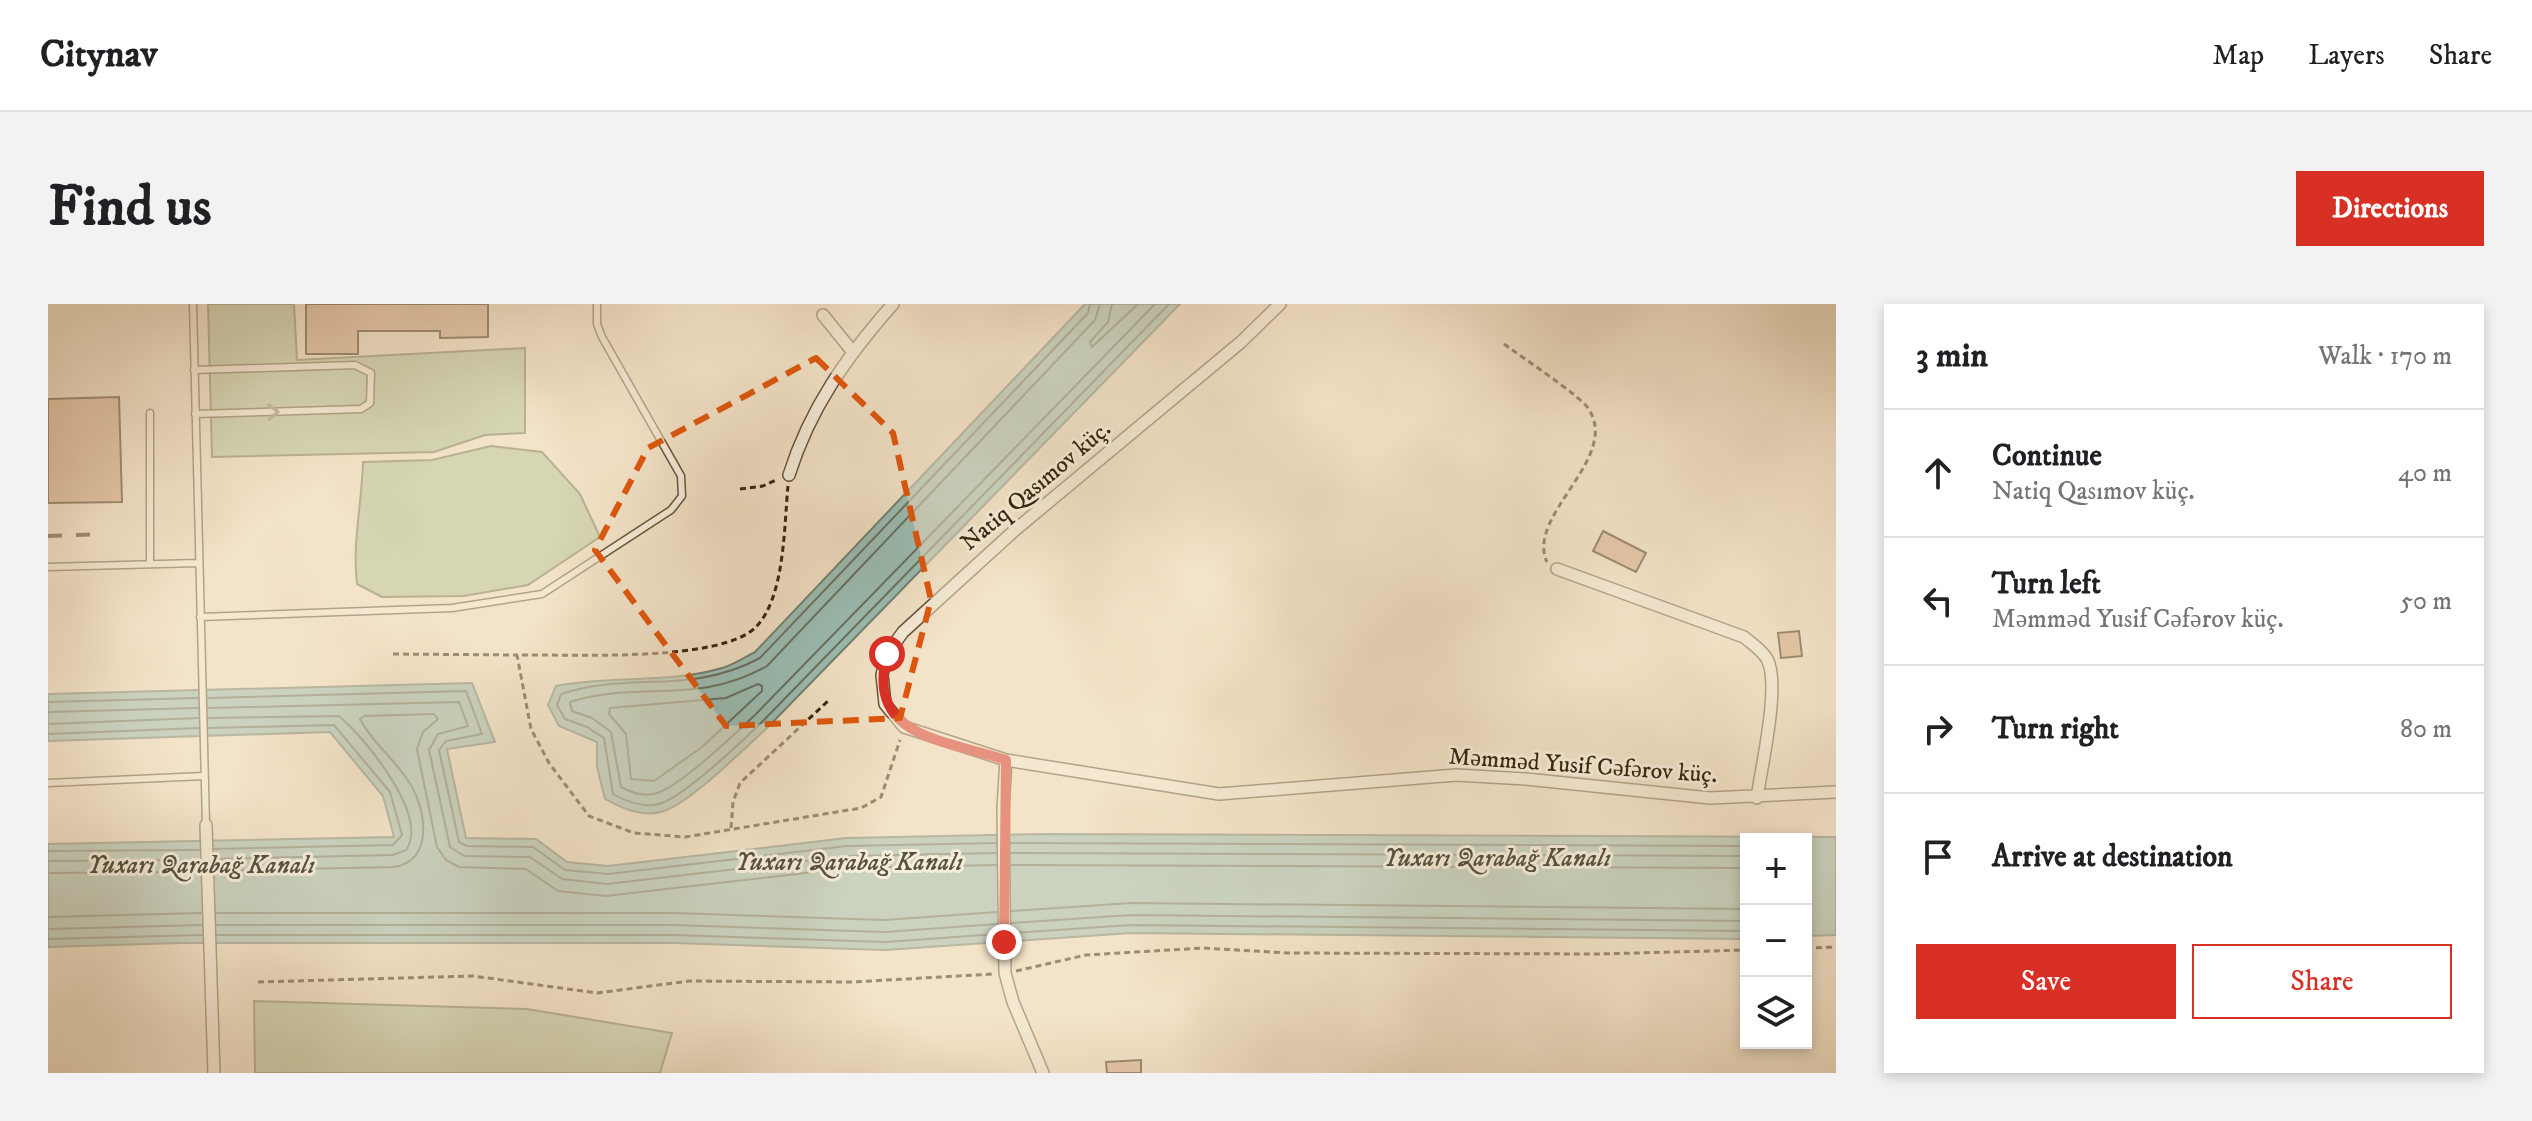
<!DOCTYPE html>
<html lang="en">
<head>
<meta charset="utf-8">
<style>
	:root { --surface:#fff; --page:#f2f2f2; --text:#202124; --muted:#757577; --line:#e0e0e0; --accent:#d93025 }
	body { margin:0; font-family:"IM FELL DW Pica",serif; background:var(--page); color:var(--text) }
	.controls { position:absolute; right:24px; bottom:24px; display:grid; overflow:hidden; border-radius:0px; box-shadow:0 4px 12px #0003 }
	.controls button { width:72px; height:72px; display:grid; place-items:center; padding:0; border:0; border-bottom:2px solid var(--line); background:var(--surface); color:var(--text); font:40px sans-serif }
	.stop { position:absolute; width:24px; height:24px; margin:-18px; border:6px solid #d93025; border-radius:50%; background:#fff }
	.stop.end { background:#d93025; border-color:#fff; box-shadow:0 2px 8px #0008 }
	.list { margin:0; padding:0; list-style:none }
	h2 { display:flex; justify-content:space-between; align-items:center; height:104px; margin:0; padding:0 32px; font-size:34px }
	h2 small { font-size:26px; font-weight:400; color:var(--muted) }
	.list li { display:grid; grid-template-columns:52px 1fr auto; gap:24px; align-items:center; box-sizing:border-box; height:128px; padding:0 32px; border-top:2px solid var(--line) }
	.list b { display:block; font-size:30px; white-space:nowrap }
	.list p { margin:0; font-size:26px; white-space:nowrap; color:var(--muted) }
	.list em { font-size:26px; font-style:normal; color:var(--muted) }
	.actions { display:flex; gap:16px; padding:24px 32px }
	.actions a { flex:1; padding:18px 0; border:2px solid var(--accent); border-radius:0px; text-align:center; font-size:28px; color:var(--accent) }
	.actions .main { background:var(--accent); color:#fff }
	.icon { flex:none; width:44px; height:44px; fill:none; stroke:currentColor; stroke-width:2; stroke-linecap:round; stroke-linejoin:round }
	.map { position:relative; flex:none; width:1788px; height:769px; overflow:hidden; border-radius:0px }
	header { display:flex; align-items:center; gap:48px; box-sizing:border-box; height:112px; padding:0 40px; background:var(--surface); border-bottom:2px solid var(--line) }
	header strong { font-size:38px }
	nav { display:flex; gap:44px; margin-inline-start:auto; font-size:28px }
	.intro { display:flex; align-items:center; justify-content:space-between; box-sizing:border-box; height:192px; padding:0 48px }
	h1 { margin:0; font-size:56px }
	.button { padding:20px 36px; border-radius:0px; background:var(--accent); color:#fff; font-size:28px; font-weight:700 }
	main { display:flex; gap:48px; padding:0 48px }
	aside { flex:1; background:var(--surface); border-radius:0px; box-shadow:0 4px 12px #0003 }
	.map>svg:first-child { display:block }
	.green { fill:#b4c59b; stroke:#767452; stroke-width:2 }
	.water { fill:#9bbeb5; stroke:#738070; stroke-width:2 }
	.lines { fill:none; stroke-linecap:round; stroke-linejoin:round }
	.shore { stroke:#69715f; stroke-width:2 }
	.building { fill:#d8a786; stroke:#372409; stroke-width:2 }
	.service-casing { stroke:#665439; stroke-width:9 }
	.minor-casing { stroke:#665439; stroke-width:14 }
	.path { stroke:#372409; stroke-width:3; stroke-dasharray:6 4; stroke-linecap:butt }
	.service { stroke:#f7eddb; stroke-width:6 }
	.minor { stroke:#f7eddb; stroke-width:11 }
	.rail { stroke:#372409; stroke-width:4; stroke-dasharray:14 14; stroke-linecap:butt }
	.oneway { stroke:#978872 }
	.route { stroke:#d93025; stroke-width:10 }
	.marked { fill:none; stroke:#df560c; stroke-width:6; stroke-dasharray:16 10; stroke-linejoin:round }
	.labels { text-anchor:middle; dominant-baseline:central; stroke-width:6; stroke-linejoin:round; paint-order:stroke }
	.street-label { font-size:24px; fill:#372409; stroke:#f7eddb }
	.water-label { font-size:26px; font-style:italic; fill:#55523d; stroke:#f7eddb }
</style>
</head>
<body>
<header>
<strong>Citynav</strong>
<nav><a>Map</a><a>Layers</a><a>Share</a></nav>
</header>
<div class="intro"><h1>Find us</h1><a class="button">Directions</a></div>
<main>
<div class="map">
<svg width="1788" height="769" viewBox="0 0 1788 769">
	<rect width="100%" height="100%" fill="#f3e3c8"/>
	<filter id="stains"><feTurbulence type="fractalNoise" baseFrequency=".0025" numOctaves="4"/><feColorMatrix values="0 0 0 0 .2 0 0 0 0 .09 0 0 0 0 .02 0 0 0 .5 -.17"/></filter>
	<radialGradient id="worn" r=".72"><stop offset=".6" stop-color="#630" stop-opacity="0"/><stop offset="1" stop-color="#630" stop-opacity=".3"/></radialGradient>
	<path class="green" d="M160,0H246L249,56L477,44V129L437,131L386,148L164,153Z
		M443,142L494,148L532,190L552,233L480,281L416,292L334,293L309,280C304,240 314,199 315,158L384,156Z
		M206,697L479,705L624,729L612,769H207Z"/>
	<path class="water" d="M1037,0H1132L719,424C696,445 644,497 616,507C596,514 575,505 557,495L549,463V438L511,422L500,401L508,382C562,371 621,380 674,364C685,361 697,353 707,348Z
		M424,379L447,438L399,445L418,534L488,535L519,558L560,562L798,534L999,530L1788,533V631L1758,632V535H1698V635L1083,629L838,646L626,639H132L0,643V540L346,533L335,492L282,428L0,437V390Z"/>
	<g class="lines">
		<path class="shore" d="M1042,0L1040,9L712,354C641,392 582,367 513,390L509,401L517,415L539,423L556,434L565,490C579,498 597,505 614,499C640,489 692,439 714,418L1121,0
			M1052,0L1047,16L719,362C650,402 589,376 522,398L524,407L544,414L563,428L573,483C584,489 597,493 609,489C633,482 687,430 707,411L1107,0
			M1064,0L1060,18L1042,38L1044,43L1090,0
			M710,380L714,382V387L654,443L606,477L583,475L578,430L561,410L562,404L678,394Z
			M160,394L418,387L434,430L398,437L391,446L411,538L419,542L485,543L517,566L560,570L799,542L948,539
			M0,398L150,394
			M160,404L411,398L420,422L390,430L381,446L402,543L416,552L482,553L514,575L559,580L799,552L948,549
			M0,408L150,404
			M160,414L291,412C316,433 382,512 358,546L345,551L167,555
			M0,420L150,414
			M161,424L286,421L342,488L354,531L345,541L166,545
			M0,430L151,424
			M963,539L1698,542
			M0,547L151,546
			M963,549L1698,552
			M0,557L152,556
			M963,561L1698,564
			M167,567L345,563C388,558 378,501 359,475C345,454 323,437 312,415L316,412L386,410L390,415L375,428L369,445L389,543L398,556L411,563L478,565L510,587L558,592L800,564L948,561
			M0,569L152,568
			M964,607L1083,599L1698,605
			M168,609H626L837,616L949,608
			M0,613L153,609
			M964,619L1083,611L1698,617
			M169,621H626L837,628L949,620
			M0,625L154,621
			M964,629L1083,621L1698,627
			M169,631H626L838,638L949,630
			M0,635L154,631"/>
	</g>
	<path class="building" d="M258,0H440V33L392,34V27H310V50H258Z
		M71,93L74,198L0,199V95Z
		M1555,227L1598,249L1588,268L1545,247Z
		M1751,327L1754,352L1733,354L1730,329Z
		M1093,756V769H1059L1058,758Z"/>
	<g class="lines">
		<g class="service-casing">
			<path id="service" d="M145,0L158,521
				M146,66L307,61L323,69L322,99L313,105L147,110
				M102,109V260
				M0,263L150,259
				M152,313L404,304L494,290L623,206L634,192L633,172L554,33L549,20V0
				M0,479L156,472"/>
		</g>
		<g class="minor-casing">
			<path id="minor" d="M1232,0L1193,38L967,226L855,328L839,350L834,371L837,400L856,423L958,456L1171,490L1408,471L1478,475L1662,494L1788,488
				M775,11L804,47
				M741,171C762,104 799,52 845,0
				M1509,265L1696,333C1704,340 1714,346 1719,355C1733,380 1713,464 1709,494
				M958,456L955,504L957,669L965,698L995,769
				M158,521L166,769"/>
		</g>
		<path class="path" d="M1456,40C1472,52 1531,91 1540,104C1574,154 1477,211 1499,258
			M740,182C736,222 737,293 708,323C672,359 522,350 469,351L483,425L501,459L541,512L586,529L637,533L813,504L833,493L852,436
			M692,185L715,182L730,175
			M345,350L469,351
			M683,524L685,498L692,479L780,397
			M1758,644L1788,643
			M968,667L1038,651L1155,644L1240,649L1551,650L1698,646
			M210,678L425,672L549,689L641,677L805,678L945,670"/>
		<use href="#service" class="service"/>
		<use href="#minor" class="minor"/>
		<path class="rail" d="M0,232L55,230"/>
	</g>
	<defs><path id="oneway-chevron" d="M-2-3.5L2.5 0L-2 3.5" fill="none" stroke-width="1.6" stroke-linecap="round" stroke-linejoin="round" transform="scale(2)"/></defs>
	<use class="oneway" href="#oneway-chevron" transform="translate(225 108) rotate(-2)"/>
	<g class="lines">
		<path class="route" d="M839,350C817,434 898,436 958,456L956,638"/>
	</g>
	<path d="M0 0H1788V769H0ZM768,54L845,129L883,296L852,414L678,422L547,246L600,144Z" fill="#f3e3c8" fill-opacity=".55" fill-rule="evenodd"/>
	<path class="marked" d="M768,54L845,129L883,296L852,414L678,422L547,246L600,144Z"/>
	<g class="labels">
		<g class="street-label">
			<text transform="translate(988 182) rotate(-40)">Natiq Qasımov küç.</text>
			<text transform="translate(1535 462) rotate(4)">Məmməd Yusif Cəfərov küç.</text>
		</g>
		<g class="water-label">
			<text x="1449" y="554">Yuxarı Qarabağ Kanalı</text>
			<text x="801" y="558">Yuxarı Qarabağ Kanalı</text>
			<text x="153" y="561">Yuxarı Qarabağ Kanalı</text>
		</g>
	</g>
	<rect width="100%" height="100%" filter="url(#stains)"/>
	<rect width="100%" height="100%" fill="url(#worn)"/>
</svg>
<div class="controls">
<button>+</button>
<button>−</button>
<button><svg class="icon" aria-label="layers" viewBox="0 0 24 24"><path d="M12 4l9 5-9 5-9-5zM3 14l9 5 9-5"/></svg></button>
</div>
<div class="stop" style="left:839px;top:350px"></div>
<div class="stop end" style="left:956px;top:638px"></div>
</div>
<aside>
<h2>3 min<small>Walk · 170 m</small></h2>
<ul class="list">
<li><svg class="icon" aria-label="ahead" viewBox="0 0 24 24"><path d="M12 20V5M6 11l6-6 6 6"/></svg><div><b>Continue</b><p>Natiq Qasımov küç.</p></div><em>40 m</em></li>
<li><svg class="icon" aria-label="left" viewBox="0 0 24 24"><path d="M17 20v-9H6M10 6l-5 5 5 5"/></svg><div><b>Turn left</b><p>Məmməd Yusif Cəfərov küç.</p></div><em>50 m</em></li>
<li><svg class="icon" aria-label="right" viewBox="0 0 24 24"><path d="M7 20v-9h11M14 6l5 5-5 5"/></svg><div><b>Turn right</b></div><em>80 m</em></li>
<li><svg class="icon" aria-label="arrive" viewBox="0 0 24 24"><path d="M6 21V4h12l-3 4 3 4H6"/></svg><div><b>Arrive at destination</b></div></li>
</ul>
<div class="actions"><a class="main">Save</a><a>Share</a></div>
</aside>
</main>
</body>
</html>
